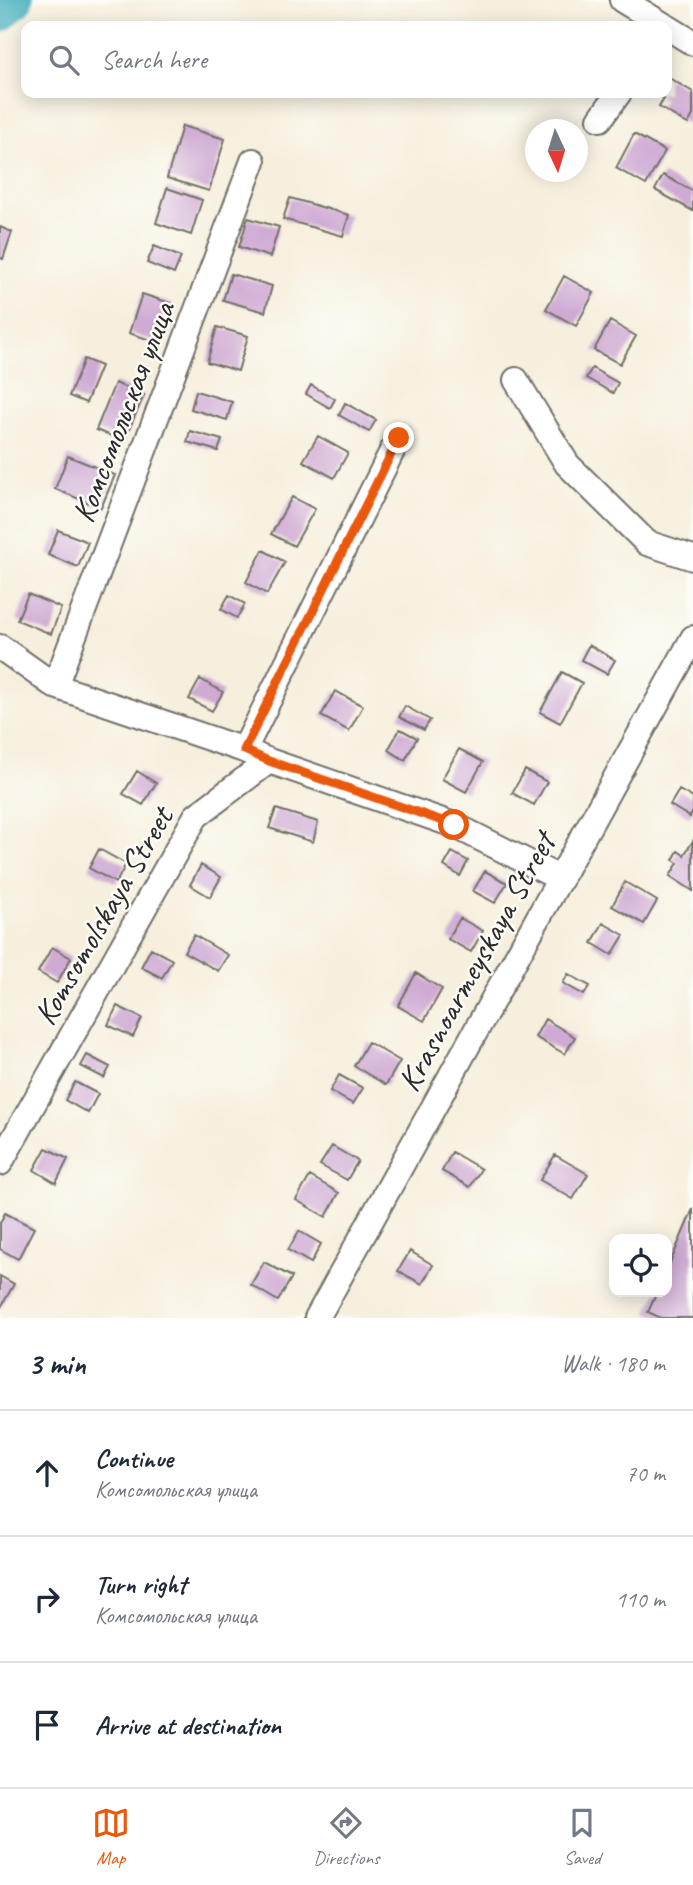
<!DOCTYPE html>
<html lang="en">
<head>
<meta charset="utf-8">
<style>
	:root { --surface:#fff; --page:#f2f2f3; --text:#1f2937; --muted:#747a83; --line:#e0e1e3; --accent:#ea580c }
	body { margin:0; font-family:Caveat,sans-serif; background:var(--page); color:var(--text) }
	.controls { position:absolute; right:21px; bottom:21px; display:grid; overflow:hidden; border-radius:14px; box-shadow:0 4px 18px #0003 }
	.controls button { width:63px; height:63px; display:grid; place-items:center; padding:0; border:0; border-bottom:2px solid var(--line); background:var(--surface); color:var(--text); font:35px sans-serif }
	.compass { position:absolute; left:525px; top:119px; width:63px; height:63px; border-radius:50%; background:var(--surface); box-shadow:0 4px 18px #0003; rotate:176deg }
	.stop { position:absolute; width:21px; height:21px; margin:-16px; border:5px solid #ea580c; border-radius:50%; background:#fff }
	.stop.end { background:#ea580c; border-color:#fff; box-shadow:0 2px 7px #0008 }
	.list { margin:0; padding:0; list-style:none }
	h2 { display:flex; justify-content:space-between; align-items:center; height:91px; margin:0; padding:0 28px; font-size:30px }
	h2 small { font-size:23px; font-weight:400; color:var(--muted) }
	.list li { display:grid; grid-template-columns:46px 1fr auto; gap:21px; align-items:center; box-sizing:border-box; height:126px; padding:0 28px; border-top:2px solid var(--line) }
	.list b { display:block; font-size:26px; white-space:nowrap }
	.list p { margin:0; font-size:23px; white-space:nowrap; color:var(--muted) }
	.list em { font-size:23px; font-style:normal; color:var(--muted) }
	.icon { flex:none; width:38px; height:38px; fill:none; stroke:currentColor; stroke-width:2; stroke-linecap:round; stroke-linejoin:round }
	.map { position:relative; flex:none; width:693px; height:1318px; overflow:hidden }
	.search { position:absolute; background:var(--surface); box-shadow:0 4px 18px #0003; left:21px; right:21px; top:21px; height:77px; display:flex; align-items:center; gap:18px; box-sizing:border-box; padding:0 24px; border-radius:14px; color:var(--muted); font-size:26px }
	.sheet { height:469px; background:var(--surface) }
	nav { display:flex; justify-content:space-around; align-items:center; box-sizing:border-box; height:98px; border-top:2px solid var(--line); background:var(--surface); font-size:19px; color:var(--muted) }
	nav a { display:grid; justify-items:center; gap:4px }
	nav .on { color:var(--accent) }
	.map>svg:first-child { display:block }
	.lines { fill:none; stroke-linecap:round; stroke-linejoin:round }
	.river { stroke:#3dabbb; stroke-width:38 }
	.building { fill:#cfabd4 }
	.minor-casing { stroke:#727069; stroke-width:28 }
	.minor { stroke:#fff; stroke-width:24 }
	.route { stroke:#ea580c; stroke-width:9 }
	.labels { text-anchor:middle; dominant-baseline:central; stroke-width:5; stroke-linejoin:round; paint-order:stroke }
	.street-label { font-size:33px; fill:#2b2b2b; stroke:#fdfcf7 }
</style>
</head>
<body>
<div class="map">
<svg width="693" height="1318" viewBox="0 0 693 1318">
	<rect width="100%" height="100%" fill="#fdfcf7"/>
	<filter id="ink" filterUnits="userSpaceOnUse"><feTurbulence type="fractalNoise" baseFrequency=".0143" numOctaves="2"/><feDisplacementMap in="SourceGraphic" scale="14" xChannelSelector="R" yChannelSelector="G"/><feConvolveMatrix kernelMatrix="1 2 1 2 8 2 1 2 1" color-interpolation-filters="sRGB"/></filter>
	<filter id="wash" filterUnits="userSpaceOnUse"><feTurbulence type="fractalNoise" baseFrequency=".00686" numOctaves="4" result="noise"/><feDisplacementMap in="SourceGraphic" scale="28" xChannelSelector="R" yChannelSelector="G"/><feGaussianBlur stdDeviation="1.57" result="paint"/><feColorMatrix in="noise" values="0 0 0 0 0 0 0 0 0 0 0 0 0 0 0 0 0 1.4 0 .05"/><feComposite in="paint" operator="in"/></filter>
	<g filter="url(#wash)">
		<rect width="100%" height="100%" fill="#f6efdd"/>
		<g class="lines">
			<path class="river" d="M0,13L14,0"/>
		</g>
		<g id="blocks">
			<path class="building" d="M669,78L693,92V115L688,124L659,107L664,99L659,96L661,93H667V82Z
				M182,126L225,139L209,191L167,178Z
				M634,134L665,151L646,185L616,168Z
				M663,175L693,191V211L655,190Z
				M167,188L202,200L191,235L156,223Z
				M290,198L349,215L343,236L283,219Z
				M248,218L279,227L270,257L239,247Z
				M0,227L12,232L3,259L0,258Z
				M154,246L181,257L174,274L147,263Z
				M231,274L272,286L265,312L223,300Z
				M564,276L594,293L576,326L546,309Z
				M142,294L173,304L160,343L129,333Z
				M610,321L636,336L620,364L594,350Z
				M217,327L248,336L238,371L207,362Z
				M84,359L101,366L86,403L69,396Z
				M592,368L618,383L613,393L586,378Z
				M115,383L144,395L124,441L96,430Z
				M311,385L335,399L330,408L306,394Z
				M196,391L232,402L227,420L191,409Z
				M345,403L376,420L369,432L339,415Z
				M190,431L222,440L218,451L187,442Z
				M318,436L348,453L334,478L303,461Z
				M68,456L115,475L101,508L55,489Z
				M292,497L315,509L294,546L271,534Z
				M58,530L88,542L78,567L48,555Z
				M263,550L285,562L267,594L246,582Z
				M28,594L61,608L51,634L17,620Z
				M229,595L245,604L237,618L221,609Z
				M589,645L615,660L607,674L581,660Z
				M562,672L582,683L560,723L540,712Z
				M200,679L223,692L212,711L189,699Z
				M335,691L363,706L349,731L321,716Z
				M405,706L430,720L424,730L399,717Z
				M400,729L417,738L405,760L388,750Z
				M459,749L483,762L466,792L442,779Z
				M525,770L547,782L534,805L512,793Z
				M137,771L156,783L143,805L123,794Z
				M679,790L693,798V811L690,817L670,805Z
				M276,809L318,822L313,842L269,828Z
				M693,841V891L670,876L678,863L673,860L678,851L684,855Z
				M99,849L126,864L116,883L89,868Z
				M452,852L468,861L460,876L444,866Z
				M201,865L221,877L210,897L190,885Z
				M485,871L507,883L495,903L473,891Z
				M625,882L657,901L644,924L612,906Z
				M460,918L483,931L471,952L448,939Z
				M603,923L624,935L612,955L592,943Z
				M194,935L228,955L218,971L184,952Z
				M52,947L71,958L57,983L38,972Z
				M151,948L172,960L162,978L141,967Z
				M416,973L442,989L424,1021L398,1006Z
				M568,974L590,986L584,995L563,983Z
				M117,1006L142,1018L133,1037L108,1025Z
				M545,1019L575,1037L565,1054L535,1037Z
				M368,1042L400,1061L386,1085L354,1066Z
				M87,1055L110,1067L104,1078L81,1066Z
				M339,1075L363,1088L353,1104L330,1091Z
				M75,1082L98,1094L88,1113L65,1100Z
				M332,1146L358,1161L347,1180L320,1165Z
				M46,1148L68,1159L56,1183L34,1170Z
				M452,1152L481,1169L470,1187L442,1171Z
				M555,1155L588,1174L573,1199L540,1180Z
				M310,1176L339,1193L326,1217L296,1200Z
				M693,1209V1318H661L648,1312L657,1292H667V1270Z
				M5,1213L34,1228L18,1259L0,1249V1223Z
				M299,1231L321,1244L311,1263L288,1250Z
				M410,1251L433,1265L422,1284L398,1271Z
				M264,1262L292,1277L278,1301L251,1285Z
				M0,1276L14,1284L0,1309Z"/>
		</g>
	</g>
	<g filter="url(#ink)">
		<use href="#blocks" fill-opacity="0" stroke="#727069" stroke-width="2"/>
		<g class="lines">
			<g class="minor-casing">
				<path id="minor" d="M622,0L665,26
					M667,27L693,43
					M600,119L619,93
					M516,380L567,464L647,543L693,558
					M0,647L55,686L244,750L269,761L454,825L561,879
					M55,686L253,161
					M244,750L399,437
					M0,1163L196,816L269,761
					M317,1318L693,638"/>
			</g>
			<use href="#minor" class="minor"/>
		</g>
	</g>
	<g class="lines" filter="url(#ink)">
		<path class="route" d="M399,438L244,750L269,761L454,825"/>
	</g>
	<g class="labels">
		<g class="street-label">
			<text transform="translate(123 412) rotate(-69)">Комсомольская улица</text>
			<text transform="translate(103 916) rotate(-60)">Komsomolskaya Street</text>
			<text transform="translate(476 962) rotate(-61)">Krasnoarmeyskaya Street</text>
		</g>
	</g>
</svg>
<div class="controls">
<button><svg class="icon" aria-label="locate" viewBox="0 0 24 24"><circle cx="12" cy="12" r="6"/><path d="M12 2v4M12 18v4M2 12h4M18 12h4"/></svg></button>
</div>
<svg class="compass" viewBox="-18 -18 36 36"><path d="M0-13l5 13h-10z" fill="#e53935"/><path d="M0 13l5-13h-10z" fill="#747a83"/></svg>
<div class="stop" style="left:454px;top:825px"></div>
<div class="stop end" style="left:399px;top:438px"></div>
<div class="search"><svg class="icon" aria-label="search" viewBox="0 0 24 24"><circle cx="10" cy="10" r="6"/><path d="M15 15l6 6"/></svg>Search here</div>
</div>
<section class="sheet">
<h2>3 min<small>Walk · 180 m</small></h2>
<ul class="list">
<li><svg class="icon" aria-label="ahead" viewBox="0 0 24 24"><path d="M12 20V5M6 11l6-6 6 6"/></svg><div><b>Continue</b><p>Комсомольская улица</p></div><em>70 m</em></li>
<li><svg class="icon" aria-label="right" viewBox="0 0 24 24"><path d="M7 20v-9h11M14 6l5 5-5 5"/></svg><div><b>Turn right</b><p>Комсомольская улица</p></div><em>110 m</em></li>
<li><svg class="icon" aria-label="arrive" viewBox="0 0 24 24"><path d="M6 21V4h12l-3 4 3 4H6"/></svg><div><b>Arrive at destination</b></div></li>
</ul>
</section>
<nav>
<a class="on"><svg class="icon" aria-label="map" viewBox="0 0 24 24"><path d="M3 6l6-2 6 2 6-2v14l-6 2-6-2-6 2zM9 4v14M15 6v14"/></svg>Map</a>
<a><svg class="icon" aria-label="directions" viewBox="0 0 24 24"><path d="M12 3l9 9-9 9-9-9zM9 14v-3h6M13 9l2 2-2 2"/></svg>Directions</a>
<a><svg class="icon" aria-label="saved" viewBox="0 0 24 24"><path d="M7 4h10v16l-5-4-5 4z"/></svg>Saved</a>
</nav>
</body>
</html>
